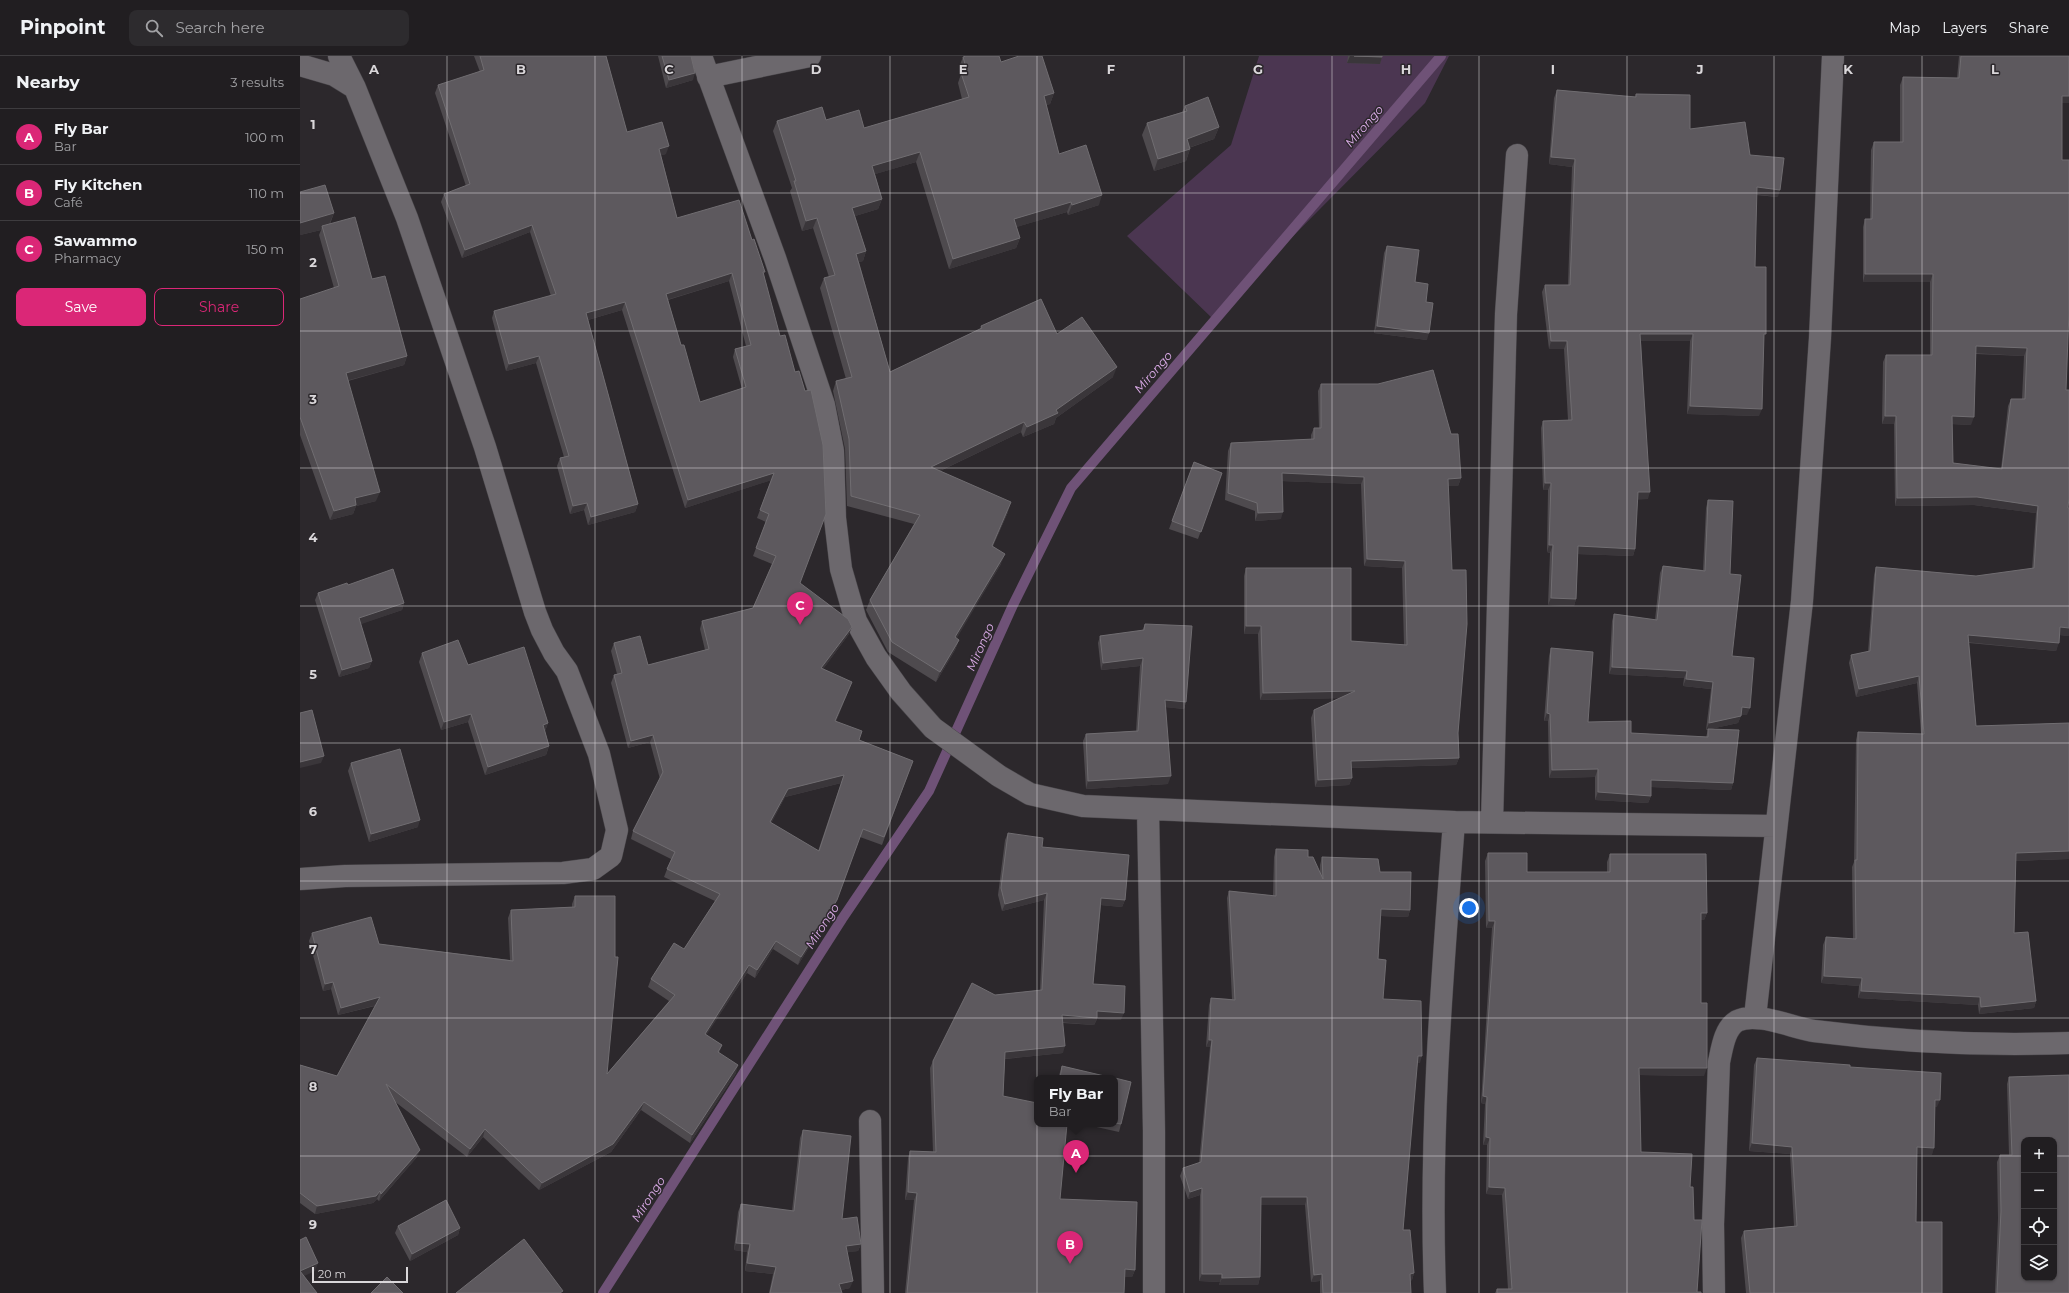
<!DOCTYPE html>
<html lang="en">
<head>
<meta charset="utf-8">
<style>
	:root { --surface:#211e21; --page:#2d2b2e; --text:#f1f3f6; --muted:#a2a2a5; --line:#3e3c3f; --accent:#db2777 }
	body { margin:0; font-family:Montserrat,sans-serif; background:var(--page); color:var(--text) }
	.controls { position:absolute; right:12px; bottom:12px; display:grid; overflow:hidden; border-radius:8px; box-shadow:0 1px 3px #0004 }
	.controls button { width:36px; height:36px; display:grid; place-items:center; padding:0; border:0; border-bottom:1px solid var(--line); background:var(--surface); color:var(--text); font:20px sans-serif }
	.scale { position:absolute; left:12px; bottom:10px; width:96px; box-sizing:border-box; padding-left:4px; border:2px solid #dad7da; border-top:0; font-size:11px; line-height:14px; white-space:nowrap; color:#dad7da; -webkit-text-stroke:3px #2c282c; paint-order:stroke }
	.you { position:absolute; left:1169px; top:852px; width:14px; height:14px; margin:-10px; border:3px solid #fff; border-radius:50%; background:#1a73e8; box-shadow:0 0 0 6px #1a73e833 }
	.badge { display:grid; place-items:center; width:26px; height:26px; border-radius:50%; background:var(--accent); color:#fff; font-size:13px; font-weight:700 }
	.pin { position:absolute; translate:-50% -33px; filter:drop-shadow(0 1px 2px #0008) }
	.pin::after { content:''; position:absolute; top:21px; width:14px; height:12px; background:inherit; clip-path:polygon(0 0,100% 0,50% 100%) }
	.popup { position:absolute; left:734px; top:1019px; width:84px; height:52px; box-sizing:border-box; display:grid; place-content:center; border-radius:8px; background:var(--surface); filter:drop-shadow(0 1px 3px #0005); font-size:13px; white-space:nowrap; color:var(--muted) }
	.popup b { font-size:15px; color:var(--text) }
	.popup::after { content:''; position:absolute; left:50%; top:100%; margin-left:-8px; border:8px solid transparent; border-top-color:var(--surface) }
	.list { margin:0; padding:0; list-style:none }
	h2 { display:flex; justify-content:space-between; align-items:center; height:52px; margin:0; padding:0 16px; font-size:17px }
	h2 small { font-size:13px; font-weight:400; color:var(--muted) }
	.list li { display:grid; grid-template-columns:26px 1fr auto; gap:12px; align-items:center; box-sizing:border-box; height:56px; padding:0 16px; border-top:1px solid var(--line) }
	.list b { display:block; font-size:15px; white-space:nowrap }
	.list p { margin:0; font-size:13px; white-space:nowrap; color:var(--muted) }
	.list em { font-size:13px; font-style:normal; color:var(--muted) }
	.actions { display:flex; gap:8px; padding:12px 16px }
	.actions a { flex:1; padding:9px 0; border:1px solid var(--accent); border-radius:8px; text-align:center; font-size:14px; color:var(--accent) }
	.actions .main { background:var(--accent); color:#fff }
	.icon { flex:none; width:22px; height:22px; fill:none; stroke:currentColor; stroke-width:2; stroke-linecap:round; stroke-linejoin:round }
	.map { position:relative; flex:none; width:1769px; height:1237px; overflow:hidden }
	header { display:flex; align-items:center; gap:24px; box-sizing:border-box; height:56px; padding:0 20px; background:var(--surface); border-bottom:1px solid var(--line) }
	header strong { font-size:19px }
	nav { display:flex; gap:22px; margin-inline-start:auto; font-size:14px }
	.search { width:280px; height:36px; background:var(--page); display:flex; align-items:center; gap:10px; box-sizing:border-box; padding:0 14px; border-radius:8px; color:var(--muted); font-size:15px }
	main { display:flex }
	aside { flex:1; background:var(--surface) }
	.map>svg:first-child { display:block }
	.green { fill:#4b3651 }
	.lines { fill:none; stroke-linecap:round; stroke-linejoin:round }
	.stream { stroke:#6f5277; stroke-width:10 }
	.street-casing { stroke:#474448; stroke-width:23 }
	.street { stroke:#6c686d; stroke-width:22 }
	.wall { fill:#4e4a4e; fill-rule:evenodd }
	.shaded-wall { fill:#3a363a }
	.building { fill:#5d595e; stroke:#706d71; fill-rule:evenodd }
	.grid { fill:none; stroke:#dad7da; stroke-width:1; stroke-opacity:0.55 }
	.labels { text-anchor:middle; dominant-baseline:central; stroke-width:3; stroke-linejoin:round; paint-order:stroke }
	.water-label { font-size:12px; font-style:italic; fill:#dcace9; stroke:#2c282c }
	.grid-label { font-size:13px; text-anchor:middle; font-weight:bold; fill:#dad7da; stroke:#2c282c; stroke-width:3; stroke-linejoin:round; paint-order:stroke }
</style>
</head>
<body>
<header>
<strong>Pinpoint</strong>
<div class="search"><svg class="icon" aria-label="search" viewBox="0 0 24 24"><circle cx="10" cy="10" r="6"/><path d="M15 15l6 6"/></svg>Search here</div>
<nav><a>Map</a><a>Layers</a><a>Share</a></nav>
</header>
<main>
<aside>
<h2>Nearby<small>3 results</small></h2>
<ul class="list">
<li><span class="badge">A</span><div><b>Fly Bar</b><p>Bar</p></div><em>100 m</em></li>
<li><span class="badge">B</span><div><b>Fly Kitchen</b><p>Café</p></div><em>110 m</em></li>
<li><span class="badge">C</span><div><b>Sawammo</b><p>Pharmacy</p></div><em>150 m</em></li>
</ul>
<div class="actions"><a class="main">Save</a><a>Share</a></div>
</aside>
<div class="map">
<svg width="1769" height="1237" viewBox="0 0 1769 1237">
	<rect width="100%" height="100%" fill="#2c282c"/>
	<path class="green" d="M959,0H1149L1125,47L912,262L827,180L931,89Z"/>
	<g class="lines">
		<path class="stream" d="M303,1237L542,863L629,735L713,549L771,432L1141,0"/>
		<g class="street-casing">
			<path id="street" d="M401,0L475,202L524,349L533,395L535,462L541,513L556,565L576,601L601,636L633,672L699,720L730,738L783,750L1154,766L1476,770
				M0,9L34,19L55,32
				M408,21L510,0
				M848,754L854,1075V1237
				M1192,766L1206,258L1217,99
				M0,823L45,820L263,817L293,813L311,800L317,774L299,698L267,615L254,597L242,574L235,556L185,391L107,162L55,32L39,0
				M1455,961L1502,545L1520,282L1533,0
				M570,1065L573,1237
				M1135,1237C1129,1080 1142,923 1154,766
				M1414,1237L1413,1168L1419,1006C1422,993 1424,973 1437,965C1457,955 1493,972 1514,975C1599,986 1683,990 1769,987"/>
		</g>
		<use href="#street" class="street"/>
	</g>
	<path class="wall" d="M174,0H306L327,76L366,98L361,99L377,162L452,184L464,219L500,527L549,578L523,613L552,626L536,665L559,684L613,705L582,789L560,781L534,851L498,909L473,893L455,922L447,917L406,979L422,989L419,997L436,1017L390,1087L341,1054L311,1096L239,1134L183,1081L167,1101L94,1045L117,1101L79,1145L77,1143L73,1147L15,1158L0,1147V1009L37,1020L75,950L38,959L31,933L23,935L9,885L12,877L79,888L210,904L208,862L211,854L272,851V848L275,840L307,1018L369,945L348,931L351,923L384,893L415,845L364,821L371,803L331,783L333,775L360,723L350,686L328,692L311,627L314,619L317,618L311,595L314,587L348,609L405,594L400,573L402,565L453,552L472,508L453,500L466,466L457,462L471,424L385,452L322,254L288,264L338,448L335,456L288,469L284,454L270,458L257,410L260,402L264,401L236,307L206,315L192,262L194,255L251,240L230,176L162,202L141,146L144,138L166,130L135,37L138,29L180,16ZM429,225L446,290L435,293L433,301L442,333L400,346L381,289L368,244ZM541,727L518,795L471,767L485,741Z
		M358,0H391L393,24L366,32Z
		M1048,0H1082L1080,8L1047,7Z
		M1659,0H1769L1762,47V104L1768,452H1769V580L1760,579L1756,595L1669,587L1676,670L1769,667V803L1715,805L1714,877L1736,945L1734,952L1679,958L1678,949L1558,942L1559,930L1521,927L1523,889L1526,881L1553,883L1552,811L1554,806L1556,684L1558,676L1621,678L1617,627L1556,641L1549,607L1551,599L1568,596L1574,519L1576,511L1676,520L1732,513L1736,457L1674,449L1595,450L1594,368H1582L1583,306L1586,299H1630V226H1563V171L1565,163H1570L1571,94L1574,86H1600V29L1603,21L1657,22ZM1676,298L1724,300L1722,343H1711L1708,350L1701,413L1653,407L1652,368L1671,369Z
		M663,1L701,6L754,37L750,48L746,49L759,98L799,149L768,159L767,156L716,171L720,182L716,192L649,213L616,106L575,118L582,143L578,153L555,160L566,195L563,205L559,206L590,316L680,273L681,270L757,278L813,321L756,362L754,368L723,381L721,376L640,415L708,456L693,490L701,508L656,582L659,584L655,594L636,626L588,596L566,554L570,544L614,468L547,450L545,393L533,335L536,325L546,323L520,232L524,222L529,221L513,172L502,175L490,135L492,132L473,75L477,65L526,64L564,72L662,43L658,27L661,18L659,11Z
		M1257,34L1335,41L1336,38L1390,73L1450,99L1478,141L1456,139L1455,211L1464,283L1459,360L1387,358L1390,285H1341L1348,443H1337L1335,493L1333,500L1278,498L1276,543L1274,550L1248,549L1250,497L1247,496L1248,434H1243L1241,372L1243,365L1268,364L1264,293H1249L1242,236L1245,229H1268L1272,111L1249,108L1254,42Z
		M885,50L919,71L914,83L889,92L890,93L886,105L854,115L842,79L847,67L882,56Z
		M34,157L30,168L72,223L107,300L104,309L48,325L76,445L56,450L53,458L30,464L0,379V243L34,232L19,179L21,174L0,179Z
		M1087,190L1115,226L1126,246L1127,284L1074,277L1084,197Z
		M1021,328L1161,422L1158,430H1148L1159,702L1156,709L1051,712L1052,722L1049,729L1015,731L1011,662L1014,654L1039,642L960,644L958,578H944V520L946,512L1051,585L1104,589L1102,512L1064,510L1061,428L982,425L981,463L955,465V455L925,444L928,395L931,387L1011,383V379L1014,372H1019L1018,335Z
		M894,406L922,417L898,483L869,473Z
		M1408,444L1430,518L1432,600L1447,659H1441L1438,667L1410,673L1433,727L1431,734L1351,731V740L1348,747L1295,744V721L1249,722L1248,665H1244L1249,600L1251,592L1288,666L1331,677L1406,681L1408,674H1406L1411,633L1383,630L1384,622L1309,618L1312,565L1314,558L1355,564L1360,517L1363,510L1403,514L1406,452Z
		M48,529L104,547L102,554L60,568L72,605L69,612L39,621L15,544L18,537Z
		M845,568L886,646L884,653L866,651L868,728L786,733L783,685L786,678L836,675L840,610L801,614L798,587L800,580L842,575Z
		M122,597L168,609L248,667L245,675L249,690L246,699L185,719L168,666L141,674L119,606Z
		M51,707L118,771L69,786L48,715Z
		M708,777L742,791L825,844L822,851L801,849L793,928L821,964L797,963L794,969L763,967V997L705,1003L703,1040L760,1143L835,1214L832,1221H825L824,1237H605L614,1144H605L608,1102L610,1095L633,1096L630,1012L633,1005L695,939L740,934L744,844L702,855L698,839L705,784Z
		M976,793L1008,801L1020,816V809L1022,801L1080,816L1110,854L1108,861L1081,860L1078,903L1083,943L1120,1007H1117L1103,1174L1114,1217L1112,1224L1110,1225L1111,1237H1020V1225L1011,1226L1005,1149H961L960,1221L958,1229H919L920,1226L899,1225L900,1139L888,1143L880,1120L883,1112L899,1107L910,991H906L909,949L911,942L932,943L927,842L929,835L973,840L974,801Z
		M1188,797L1227,816H1307V806L1310,798L1407,857L1404,864H1401V947L1404,1020L1340,1019L1341,1096L1390,1131L1394,1164L1397,1236L1401,1237H1195L1197,1233H1208L1202,1139L1186,1138L1187,1089H1183L1185,1048L1181,1047L1192,872H1186L1185,805Z
		M1457,1002L1550,1011L1637,1051H1635L1632,1099L1617,1098L1616,1166L1642,1237H1446L1441,1182L1444,1175L1494,1170L1490,1098L1449,1095L1454,1009Z
		M762,1010L813,1022H758Z
		M1709,1021L1769,1237H1695L1698,1162L1697,1106L1700,1099H1709L1707,1028Z
		M815,1022L821,1068L819,1076L783,1068H815Z
		M503,1074L542,1163L561,1188L558,1195L547,1196L550,1232L541,1234L542,1237H469L473,1218L445,1215L447,1196L434,1194L438,1156L441,1148L492,1155L500,1082Z
		M98,1170L160,1172L158,1179L110,1205L95,1177Z"/>
	<path class="shaded-wall" d="M1050,0L1082,1L1080,8L1047,7Z
		M395,17L393,24L366,32L369,24Z
		M754,37L750,48L740,51L744,40Z
		M1762,40H1769V47H1760Z
		M919,71L914,83L882,94L887,83Z
		M369,90L366,98L356,101L359,93Z
		M890,93L886,105L854,115L858,103Z
		M620,96L616,106L569,120L572,110Z
		M1251,101L1275,103L1272,111L1249,108Z
		M1457,131L1480,134L1478,141L1454,138Z
		M802,139L799,149L768,159L772,149Z
		M582,143L578,153L549,162L552,152Z
		M771,146L767,156L710,173L714,163Z
		M34,157L28,171L22,170L21,174L0,179V167Z
		M517,162L513,172L502,175L506,165Z
		M232,169L230,176L162,202L165,194Z
		M720,182L716,192L649,213L653,203Z
		M566,195L563,205L553,208L556,198Z
		M432,217L429,225L363,245L366,238Z
		M1565,218H1633L1630,226H1563Z
		M325,246L322,254L284,265L286,257Z
		M1077,270L1129,277L1127,284L1074,277Z
		M1340,278H1393L1390,285H1338Z
		M1251,285H1267L1264,293H1249Z
		M1676,290L1727,292L1724,300L1673,297Z
		M107,300L104,309L42,326L46,317Z
		M239,300L236,307L206,315L209,308Z
		M817,311L813,321L756,362L754,368L723,381L727,371L756,354Z
		M1390,350L1462,353L1459,360L1387,358Z
		M1585,360H1596L1594,368H1582Z
		M1652,360L1674,361L1671,369L1649,368Z
		M724,366L721,376L627,421L631,411Z
		M474,417L472,424L385,452L388,444Z
		M982,417L1064,421L1061,428L979,425Z
		M1161,422L1158,430H1146L1148,423Z
		M1245,427H1251L1248,434H1243Z
		M80,436L76,445L56,450L53,458L30,464L34,455L55,442Z
		M1338,436H1350L1348,443L1335,444Z
		M1677,441L1738,450L1736,457L1674,449L1595,450L1597,442Z
		M711,446L708,456L688,500L692,490Z
		M287,447L284,454L270,458L273,450Z
		M338,448L335,456L288,469L291,461Z
		M983,456L981,463L955,465L958,457Z
		M1249,489H1253L1250,497L1247,496Z
		M1278,490L1335,493L1333,500L1275,498Z
		M705,498L701,508L651,592L655,581Z
		M1067,503L1105,505L1102,512L1064,510Z
		M1251,542L1276,543L1274,550L1248,549Z
		M104,547L102,554L56,570L59,562Z
		M946,570H961L958,578H944Z
		M552,571L549,578L518,620L521,612Z
		M1760,571L1769,572V580L1758,579Z
		M1668,579L1759,587L1756,595L1666,586Z
		M659,584L655,594L636,626L640,616Z
		M843,602L840,610L801,614L803,607Z
		M72,605L69,612L39,621L42,614Z
		M1312,611L1387,615L1384,622L1309,618Z
		M1619,620L1617,627L1556,641L1559,633Z
		M1386,623L1413,626L1411,633L1383,630Z
		M552,626L549,634L533,673L535,665Z
		M1055,635L1053,642L960,644L963,637Z
		M865,644L886,646L884,653L863,651Z
		M1442,651L1450,652L1447,659H1439Z
		M1247,657L1250,658L1248,665H1244Z
		M171,658L168,666L141,674L144,666Z
		M1441,660L1438,667L1406,674L1409,667Z
		M248,667L245,675L240,677L243,669Z
		M353,679L350,686L328,692L331,685Z
		M249,690L246,699L185,719L188,711Z
		M24,700L21,707L0,712V706Z
		M1159,702L1156,709L1048,712L1051,705Z
		M1298,713L1295,721L1249,722L1252,714Z
		M544,719L541,727L485,741L468,774L470,766L488,733Z
		M871,720L868,728L786,733L788,725Z
		M1052,722L1049,729L1015,731L1018,724Z
		M1351,724L1433,727L1431,734L1349,731Z
		M1298,736L1351,740L1348,747L1295,744Z
		M120,764L118,771L69,786L71,778Z
		M1769,795V803L1713,805L1716,797Z
		M747,837L744,844L702,855L705,848Z
		M801,842L825,844L822,851L799,849Z
		M537,844L534,851L498,909L501,901Z
		M1081,853L1110,854L1108,861L1079,860Z
		M1401,857H1407L1404,864H1399Z
		M1189,865H1195L1192,872H1186Z
		M476,885L473,893L455,922L457,914Z
		M449,909L447,917L402,986L405,978Z
		M1524,920L1562,922L1559,930L1521,927Z
		M33,926L31,933L23,935L25,928Z
		M1561,935L1680,941L1678,949L1558,942Z
		M80,941L77,949L38,959L41,952Z
		M1736,945L1734,952L1679,958L1681,951Z
		M797,955L824,957L821,964L797,963L794,969L759,966L762,959Z
		M909,984H912L910,991H906Z
		M422,989L419,997L418,996Z
		M765,990L763,997L703,1003L705,996Z
		M1118,1000H1122L1120,1007H1115Z
		M438,1009L436,1017L390,1087L392,1079Z
		M1339,1012H1407L1404,1020L1337,1019Z
		M1183,1040L1187,1041L1185,1048L1181,1047Z
		M1635,1044H1640L1637,1051H1633Z
		M344,1046L341,1054L311,1096L239,1134L242,1127Z
		M185,1073L183,1081L167,1101L170,1093Z
		M1186,1081L1190,1082L1187,1089H1183Z
		M1452,1087L1492,1091L1490,1098L1449,1095Z
		M1617,1091L1634,1092L1632,1099L1615,1098Z
		M120,1094L117,1101L79,1145L81,1138Z
		M1189,1131L1205,1132L1202,1139L1186,1138Z
		M902,1132L900,1139L888,1143L890,1136Z
		M80,1135L77,1143L73,1147L15,1158L17,1150Z
		M608,1136L617,1137L614,1144H605Z
		M961,1141H1007L1005,1149H958Z
		M160,1172L158,1179L110,1205L112,1198Z
		M436,1187L450,1188L447,1196L434,1194Z
		M561,1188L558,1195L543,1197L546,1190Z
		M18,1207L15,1215L0,1222V1215Z
		M447,1207L476,1211L473,1218L445,1215Z
		M825,1213L835,1214L832,1221H822Z
		M1114,1217L1112,1224L1108,1225L1110,1218Z
		M902,1218H922L920,1226L899,1225Z
		M1022,1218L1020,1225L1011,1226L1014,1219Z
		M960,1221L958,1229H919L922,1222Z
		M553,1225L550,1232L537,1235L539,1228Z"/>
	<path class="building" d="M180,0H306L327,76L362,66L369,90L359,93L377,162L439,144L452,184L454,183L465,216H463L480,280L485,279L495,316L499,315L505,335L511,334L523,389L526,458L500,527L548,563L552,571L521,612L552,626L535,665L562,675L559,684L613,705L584,781L563,773L537,844L501,901L476,885L457,914L449,909L405,978L422,989L418,996L438,1009L392,1079L344,1046L313,1088L242,1127L185,1073L170,1093L86,1028L120,1094L81,1138L80,1135L76,1140L17,1150L0,1137V1009L37,1020L80,941L41,952L33,926L25,928L12,877L71,861L79,888L213,905L211,854L275,851V840H315V901H318L307,1018L375,939L351,923L374,887L384,893L420,838L367,813L375,796L333,775L363,716L353,679L331,685L314,619L322,617L314,587L340,580L348,609L409,593L402,565L453,552L476,500L456,492L469,458L460,454L474,417L388,444L325,246L286,257L338,448L291,461L287,447L273,450L260,402L269,400L239,300L209,308L194,255L256,238L232,169L165,194L144,138L170,128L138,29L184,14ZM432,217L451,289L435,293L446,331L400,346L384,289H381L366,238ZM544,719L519,795L470,766L488,733Z
		M362,0H391L395,17L369,24Z
		M666,0H699L701,6L719,0H742L754,37L744,40L759,98L786,89L802,139L772,149L771,146L714,163L720,182L653,203L620,96L572,110L582,143L552,152L566,195L556,198L590,316L682,272L681,270L741,243L757,278L782,261L817,311L756,354L758,357L727,371L724,366L631,411L711,446L692,490L705,498L655,581L659,584L640,616L592,586L570,544L620,459L551,440L549,383L536,325L552,321L524,222L535,219L517,162L506,165L494,125H496L477,65L522,51L526,64L559,54L564,72L669,41L661,17L667,15L663,1Z
		M1054,0H1082V1Z
		M1661,0H1769V40H1762V104H1769V255L1766,334H1769V441L1768,452H1769V572L1760,571L1759,587L1668,579L1676,670L1769,667V795L1716,797L1714,877L1728,876L1736,945L1681,951L1680,941L1561,935L1562,922L1524,920L1526,881L1556,883L1555,804H1557L1558,676L1624,678L1619,620L1559,633L1551,599L1570,595L1576,511L1676,520L1734,512L1738,450L1677,441L1597,442L1596,360H1585L1586,299H1632L1633,218H1565V163H1572L1574,86H1603V21L1659,22ZM1676,290L1727,292L1725,343H1711L1702,413L1653,407L1652,360L1674,361Z
		M1257,34L1336,41V38L1390,39V73L1445,66L1450,99L1484,102L1480,134L1457,131L1455,211H1466V278H1464L1462,353L1390,350L1393,278H1340L1350,436H1338L1335,493L1278,490L1276,543L1251,542L1253,489H1249L1251,427H1245L1243,365L1272,364L1267,285H1251L1245,229H1270L1275,103L1251,101Z
		M908,41L919,71L887,83L890,93L858,103L847,67L887,55L885,50Z
		M25,129L34,157L0,167V136Z
		M55,161L72,223L85,220L107,300L46,317L80,436L55,442L56,449L34,455L0,361V243L39,230L22,170Z
		M1087,190L1119,194L1115,226L1128,228L1126,246L1133,247L1129,277L1077,270Z
		M1133,314L1151,378H1158L1161,422L1148,423L1152,514H1166L1167,568L1158,677L1159,702L1051,705L1052,722L1018,724L1014,654L1055,635L963,637L961,570H946V512H1051V585L1107,589L1105,505L1067,503L1064,421L982,417L983,456L958,457L957,447L928,437L931,387L1014,383V372H1021V328H1078Z
		M894,406L922,417L901,476L872,465Z
		M1408,444L1433,445L1430,518L1441,519L1432,600L1454,602L1450,652L1442,651L1441,660L1409,667L1413,626L1386,623L1387,615L1312,611L1314,558L1357,564L1363,510L1405,515Z
		M93,513L104,547L59,562L72,605L42,614L18,537L47,527L48,529Z
		M845,568L892,570L886,646L865,644L871,720L788,725L786,678L838,675L843,602L803,607L800,580L844,574Z
		M158,584L168,609L224,591L248,667L243,669L249,690L188,711L171,658L144,666L122,597Z
		M1251,592L1293,596L1288,666L1331,665V677L1408,681V673L1439,674L1433,727L1351,724V740L1298,736V713L1252,714L1250,658L1247,657Z
		M12,654L24,700L0,706V657Z
		M100,693L120,764L71,778L51,707Z
		M708,777L743,782L742,791L829,799L825,844L801,842L793,928L825,930L824,957L797,955V962L762,959L765,990L705,996L703,1040L737,1047V1068H767L760,1143L837,1146L835,1214L825,1213L824,1237H607L617,1137L608,1136L610,1095L636,1096L633,1005L672,927L695,939L742,934L747,837L705,848L701,832Z
		M976,793L1008,794V801H1013L1023,823L1022,801L1078,803L1080,816H1111L1110,854L1081,853L1078,903L1086,904L1083,943L1121,945L1122,1000H1118L1103,1174H1110L1114,1217L1110,1218L1111,1237H1023L1022,1218L1014,1219L1007,1141H961L960,1221L922,1222V1218H902V1132L890,1136L883,1112L901,1106L912,984H909L911,942L935,944L929,835L976,840Z
		M1188,797H1227V816H1310V798H1406L1407,857H1401V947H1407V1012H1339L1341,1096L1392,1098L1390,1131H1393L1394,1164H1402L1397,1236H1401V1237H1197V1233H1212L1205,1132L1189,1131L1190,1082L1186,1081L1187,1041L1183,1040L1195,865H1189Z
		M1457,1002L1550,1009V1011L1641,1017L1640,1044H1635L1634,1092L1617,1091L1616,1166H1642V1237H1450L1444,1175L1497,1170L1492,1091L1452,1087Z
		M762,1010L813,1022H760Z
		M1769,1019V1237H1697L1701,1155L1700,1099H1712L1709,1021ZM1724,1084H1754V1222H1724Z
		M815,1022L831,1026L821,1068L815,1067Z
		M503,1074L551,1080L542,1163L557,1161L561,1188L546,1190L553,1225L539,1228L542,1237H470L476,1211L447,1207L450,1188L436,1187L441,1148L494,1155Z
		M146,1144L160,1172L112,1198L98,1170Z
		M6,1181L18,1207L0,1215L17,1237H0V1184Z
		M224,1183L263,1235L260,1237H156Z
		M87,1221L103,1237H71Z"/>
	<path class="grid" d="M147,0V1237M295,0V1237M442,0V1237M590,0V1237M737,0V1237M884,0V1237M1032,0V1237M1179,0V1237M1327,0V1237M1474,0V1237M1622,0V1237M0,137H1769M0,275H1769M0,412H1769M0,550H1769M0,687H1769M0,825H1769M0,962H1769M0,1100H1724M1754,1100H1769"/>
	<g class="labels">
		<g class="water-label">
			<text transform="translate(1064 70) rotate(-49)">Mirongo</text>
			<text transform="translate(853 316) rotate(-49)">Mirongo</text>
			<text transform="translate(680 591) rotate(-66)">Mirongo</text>
			<text transform="translate(522 870) rotate(-57)">Mirongo</text>
			<text transform="translate(348 1143) rotate(-57)">Mirongo</text>
		</g>
	</g>
	<g class="grid-label">
		<text x="74" y="18">A</text>
		<text x="221" y="18">B</text>
		<text x="369" y="18">C</text>
		<text x="516" y="18">D</text>
		<text x="663" y="18">E</text>
		<text x="811" y="18">F</text>
		<text x="958" y="18">G</text>
		<text x="1106" y="18">H</text>
		<text x="1253" y="18">I</text>
		<text x="1400" y="18">J</text>
		<text x="1548" y="18">K</text>
		<text x="1695" y="18">L</text>
		<text x="13" y="73">1</text>
		<text x="13" y="211">2</text>
		<text x="13" y="348">3</text>
		<text x="13" y="486">4</text>
		<text x="13" y="623">5</text>
		<text x="13" y="760">6</text>
		<text x="13" y="898">7</text>
		<text x="13" y="1035">8</text>
		<text x="13" y="1173">9</text>
	</g>
</svg>
<div class="controls">
<button>+</button>
<button>−</button>
<button><svg class="icon" aria-label="locate" viewBox="0 0 24 24"><circle cx="12" cy="12" r="6"/><path d="M12 2v4M12 18v4M2 12h4M18 12h4"/></svg></button>
<button><svg class="icon" aria-label="layers" viewBox="0 0 24 24"><path d="M12 4l9 5-9 5-9-5zM3 14l9 5 9-5"/></svg></button>
</div>
<div class="scale">20 m</div>
<div class="you"></div>
<div class="pin badge" style="left:776px;top:1117px">A</div>
<div class="popup"><b>Fly Bar</b>Bar</div>
<div class="pin badge" style="left:770px;top:1208px">B</div>
<div class="pin badge" style="left:500px;top:569px">C</div>
</div>
</main>
</body>
</html>
